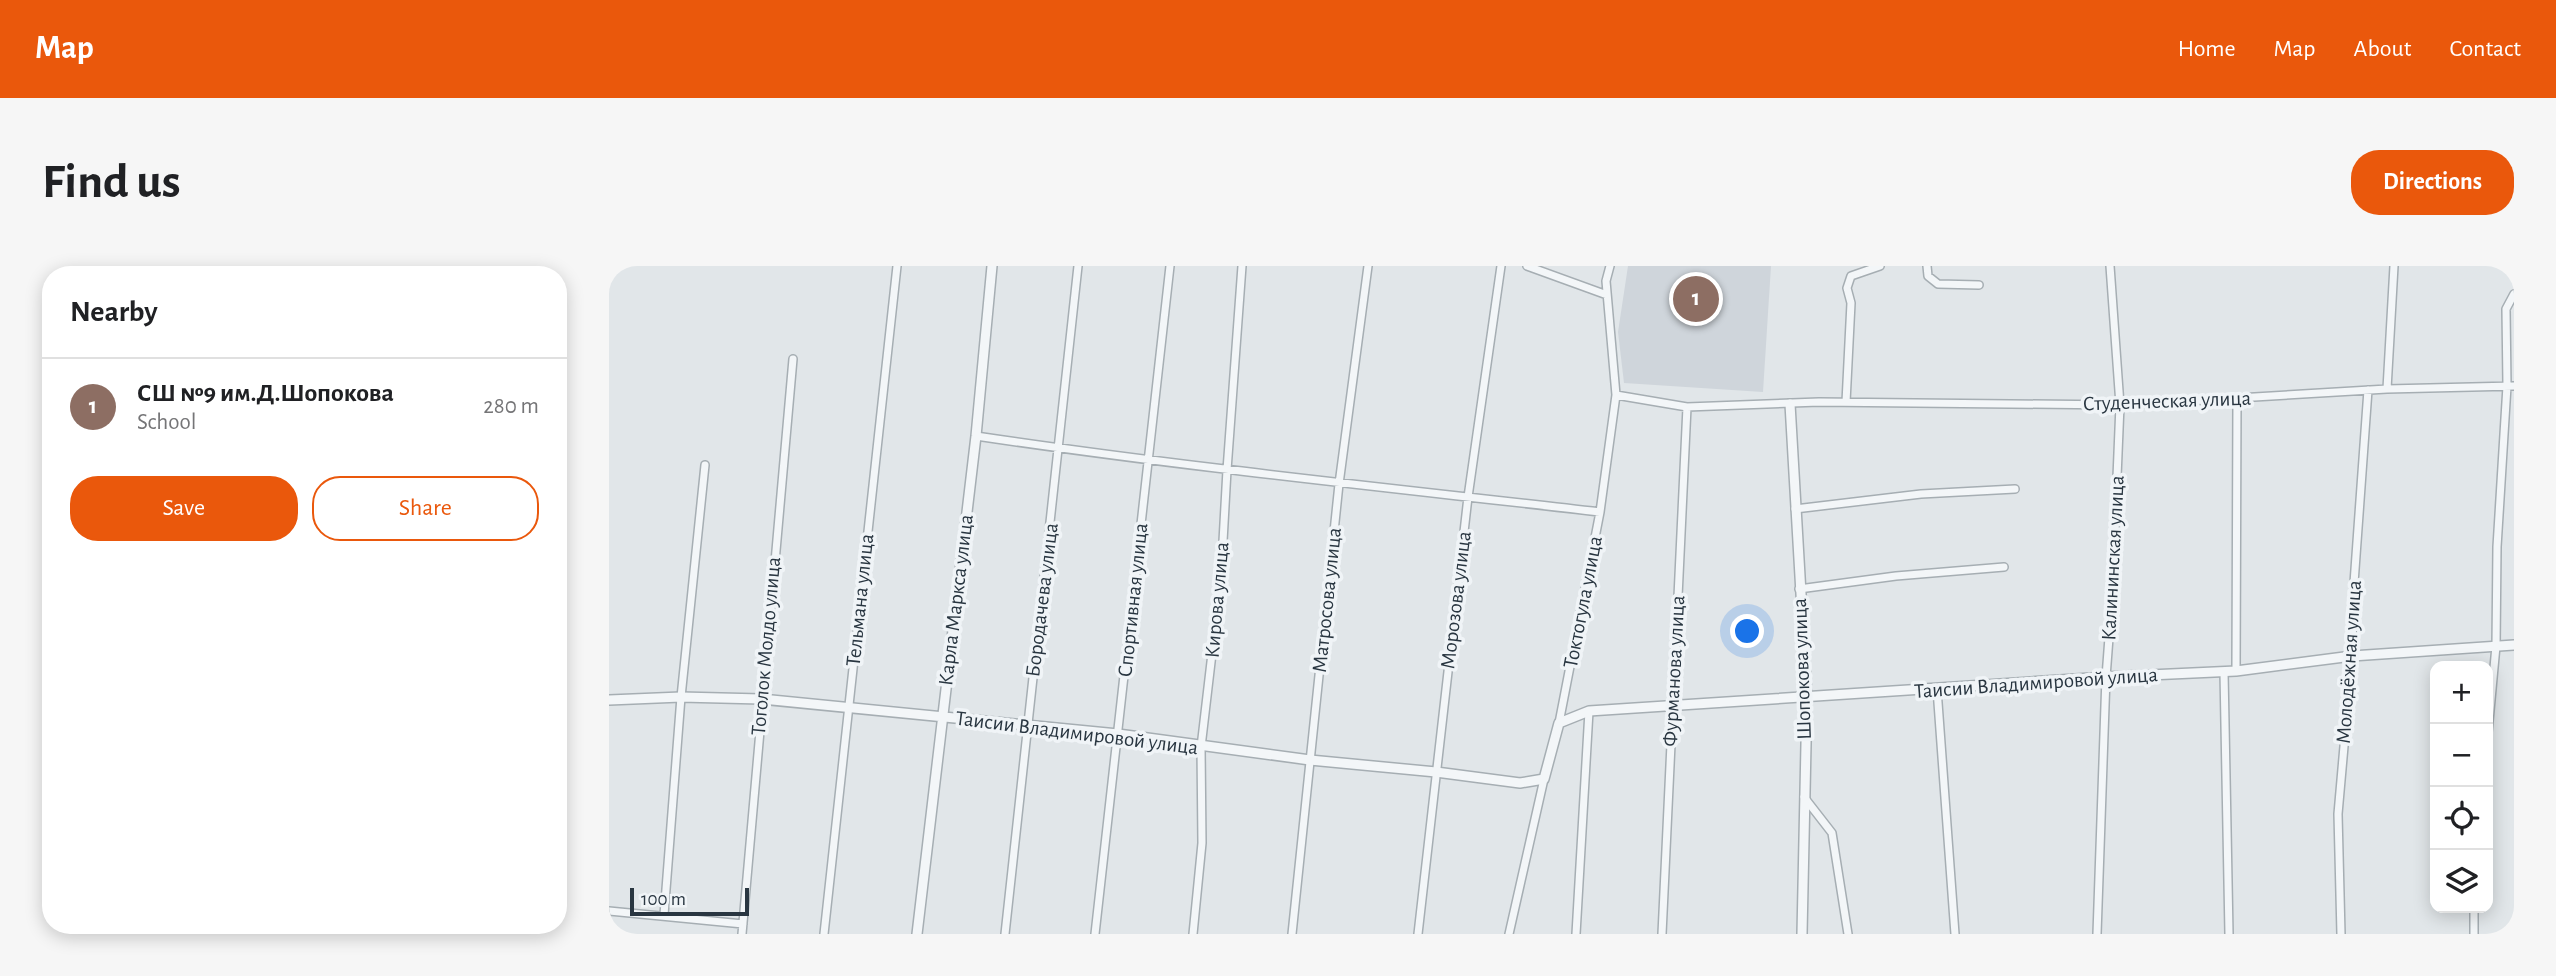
<!DOCTYPE html>
<html lang="en">
<head>
<meta charset="utf-8">
<style>
	:root { --surface:#fff; --page:#f6f6f6; --text:#202124; --muted:#757577; --line:#e0e0e0; --accent:#ea580c }
	body { margin:0; font-family:"Alegreya Sans",sans-serif; background:var(--page); color:var(--text) }
	.controls { position:absolute; right:21px; bottom:21px; display:grid; overflow:hidden; border-radius:14px; box-shadow:0 4px 18px #0003 }
	.controls button { width:63px; height:63px; display:grid; place-items:center; padding:0; border:0; border-bottom:2px solid var(--line); background:var(--surface); color:var(--text); font:35px sans-serif }
	.scale { position:absolute; left:21px; bottom:18px; width:119px; box-sizing:border-box; padding-left:7px; border:4px solid #293641; border-top:0; font-size:19px; line-height:24px; white-space:nowrap; color:#293641; -webkit-text-stroke:5px #f0f4f7; paint-order:stroke }
	.you { position:absolute; left:1139px; top:366px; width:24px; height:24px; margin:-18px; border:5px solid #fff; border-radius:50%; background:#1a73e8; box-shadow:0 0 0 10px #1a73e833 }
	.badge { display:grid; place-items:center; width:46px; height:46px; border-radius:50%; background:var(--accent); color:#fff; font-size:23px; font-weight:700 }
	.pin { position:absolute; translate:-50% -50%; border:4px solid #fff; box-shadow:0 2px 7px #0006 }
	.list { margin:0; padding:0; list-style:none }
	h2 { display:flex; justify-content:space-between; align-items:center; height:91px; margin:0; padding:0 28px; font-size:30px }
	h2 small { font-size:23px; font-weight:400; color:var(--muted) }
	.list li { display:grid; grid-template-columns:46px 1fr auto; gap:21px; align-items:center; box-sizing:border-box; height:98px; padding:0 28px; border-top:2px solid var(--line) }
	.list b { display:block; font-size:26px; white-space:nowrap }
	.list p { margin:0; font-size:23px; white-space:nowrap; color:var(--muted) }
	.list em { font-size:23px; font-style:normal; color:var(--muted) }
	.actions { display:flex; gap:14px; padding:21px 28px }
	.actions a { flex:1; padding:16px 0; border:2px solid var(--accent); border-radius:28px; text-align:center; font-size:24px; color:var(--accent) }
	.actions .main { background:var(--accent); color:#fff }
	.icon { flex:none; width:38px; height:38px; fill:none; stroke:currentColor; stroke-width:2; stroke-linecap:round; stroke-linejoin:round }
	.map { position:relative; flex:none; width:1905px; height:668px; overflow:hidden; border-radius:28px }
	header { display:flex; align-items:center; gap:42px; box-sizing:border-box; height:98px; padding:0 35px; background:var(--accent); color:#fff }
	header strong { font-size:33px }
	nav { display:flex; gap:38px; margin-inline-start:auto; font-size:24px }
	.intro { display:flex; align-items:center; justify-content:space-between; box-sizing:border-box; height:168px; padding:0 42px }
	h1 { margin:0; font-size:49px }
	.button { padding:18px 32px; border-radius:28px; background:var(--accent); color:#fff; font-size:24px; font-weight:700 }
	main { display:flex; gap:42px; padding:0 42px }
	aside { flex:1; background:var(--surface); border-radius:28px; box-shadow:0 4px 18px #0003 }
	.map>svg:first-child { display:block }
	.built { fill:#cfd5db }
	.lines { fill:none; stroke-linecap:round; stroke-linejoin:round }
	.minor-casing { stroke:#a6aeb3; stroke-width:10 }
	.tertiary-casing { stroke:#a6aeb3; stroke-width:12 }
	.minor { stroke:#f3f6f8; stroke-width:7 }
	.tertiary { stroke:#f3f6f8; stroke-width:9 }
	.labels { text-anchor:middle; dominant-baseline:central; stroke-width:7; stroke-linejoin:round; paint-order:stroke }
	.street-label { font-size:21px; fill:#293641; stroke:#f0f4f7 }
</style>
</head>
<body>
<header>
<strong>Map</strong>
<nav><a>Home</a><a>Map</a><a>About</a><a>Contact</a></nav>
</header>
<div class="intro"><h1>Find us</h1><a class="button">Directions</a></div>
<main>
<aside>
<h2>Nearby<small></small></h2>
<ul class="list">
<li><span class="badge" style="background:#8d6e63">1</span><div><b>СШ №9 им.Д.Шопокова</b><p>School</p></div><em>280 m</em></li>
</ul>
<div class="actions"><a class="main">Save</a><a>Share</a></div>
</aside>
<div class="map">
<svg width="1905" height="668" viewBox="0 0 1905 668">
	<rect width="100%" height="100%" fill="#e1e6e9"/>
	<path class="built" d="M1019,0H1162L1154,126L1015,117L1009,66Z"/>
	<g class="lines">
		<g class="minor-casing">
			<path id="minor" d="M918,0L998,29
				M1318,0L1319,10L1329,18L1370,19
				M1778,123L1785,0
				M1007,129L1078,141L1210,136L1511,139L1778,123L1905,120
				M1237,136L1242,37L1238,22L1242,10L1271,0
				M367,170C575,201 783,222 991,246
				M1186,243L1312,228L1406,223
				M1190,323L1287,310L1395,301
				M1627,405L1628,133
				M1615,406L1620,668
				M1328,423L1346,668
				M950,457L991,246L1007,129L997,15L1001,0
				M1879,466L1887,380L1888,281L1898,120L1897,43L1905,28
				M1195,531L1223,567L1239,668
				M0,645L134,658
				M55,649L72,431L96,199
				M133,668L184,93
				M215,668L288,0
				M396,668L469,0
				M486,668L561,0
				M584,668L593,577L592,481L612,311L618,204L633,0
				M683,668L730,218L759,0
				M809,668L859,231L892,0
				M900,668L935,513
				M967,668L980,445
				M1053,668L1078,141
				M1488,668L1497,411L1503,332L1511,139L1501,0
				M1732,668L1729,548L1743,390L1744,331L1759,124
				M1865,668V642"/>
		</g>
		<g class="tertiary-casing">
			<path id="tertiary" d="M1181,138L1198,431L1193,668
				M0,434L72,431L152,433L509,468L701,494L827,506L911,517L935,513L950,457L980,445L1497,411L1627,405L1743,390L1905,379
				M308,668L367,170L383,0"/>
		</g>
		<use href="#minor" class="minor"/>
		<use href="#tertiary" class="tertiary"/>
	</g>
	<g class="labels">
		<g class="street-label">
			<text transform="translate(1558 135) rotate(-2)">Студенческая улица</text>
			<text transform="translate(1504 292) rotate(-87)">Калининская улица</text>
			<text transform="translate(251 334) rotate(-84)">Тельмана улица</text>
			<text transform="translate(347 334) rotate(-83)">Карла Маркса улица</text>
			<text transform="translate(433 334) rotate(-83)">Бородачева улица</text>
			<text transform="translate(524 334) rotate(-84)">Спортивная улица</text>
			<text transform="translate(608 334) rotate(-85)">Кирова улица</text>
			<text transform="translate(718 334) rotate(-84)">Матросова улица</text>
			<text transform="translate(847 334) rotate(-83)">Морозова улица</text>
			<text transform="translate(974 336) rotate(-79)">Токтогула улица</text>
			<text transform="translate(157 380) rotate(-85)">Тоголок Молдо улица</text>
			<text transform="translate(1740 396) rotate(-86)">Молодёжная улица</text>
			<text transform="translate(1193 403) rotate(-92)">Шопокова улица</text>
			<text transform="translate(1065 405) rotate(-87)">Фурманова улица</text>
			<text transform="translate(1427 417) rotate(-4)">Таисии Владимировой улица</text>
			<text transform="translate(468 467) rotate(7)">Таисии Владимировой улица</text>
		</g>
	</g>
</svg>
<div class="controls">
<button>+</button>
<button>−</button>
<button><svg class="icon" aria-label="locate" viewBox="0 0 24 24"><circle cx="12" cy="12" r="6"/><path d="M12 2v4M12 18v4M2 12h4M18 12h4"/></svg></button>
<button><svg class="icon" aria-label="layers" viewBox="0 0 24 24"><path d="M12 4l9 5-9 5-9-5zM3 14l9 5 9-5"/></svg></button>
</div>
<div class="scale">100 m</div>
<div class="you"></div>
<div class="pin badge" style="left:1087px;top:33px;background:#8d6e63">1</div>
</div>
</main>
</body>
</html>
